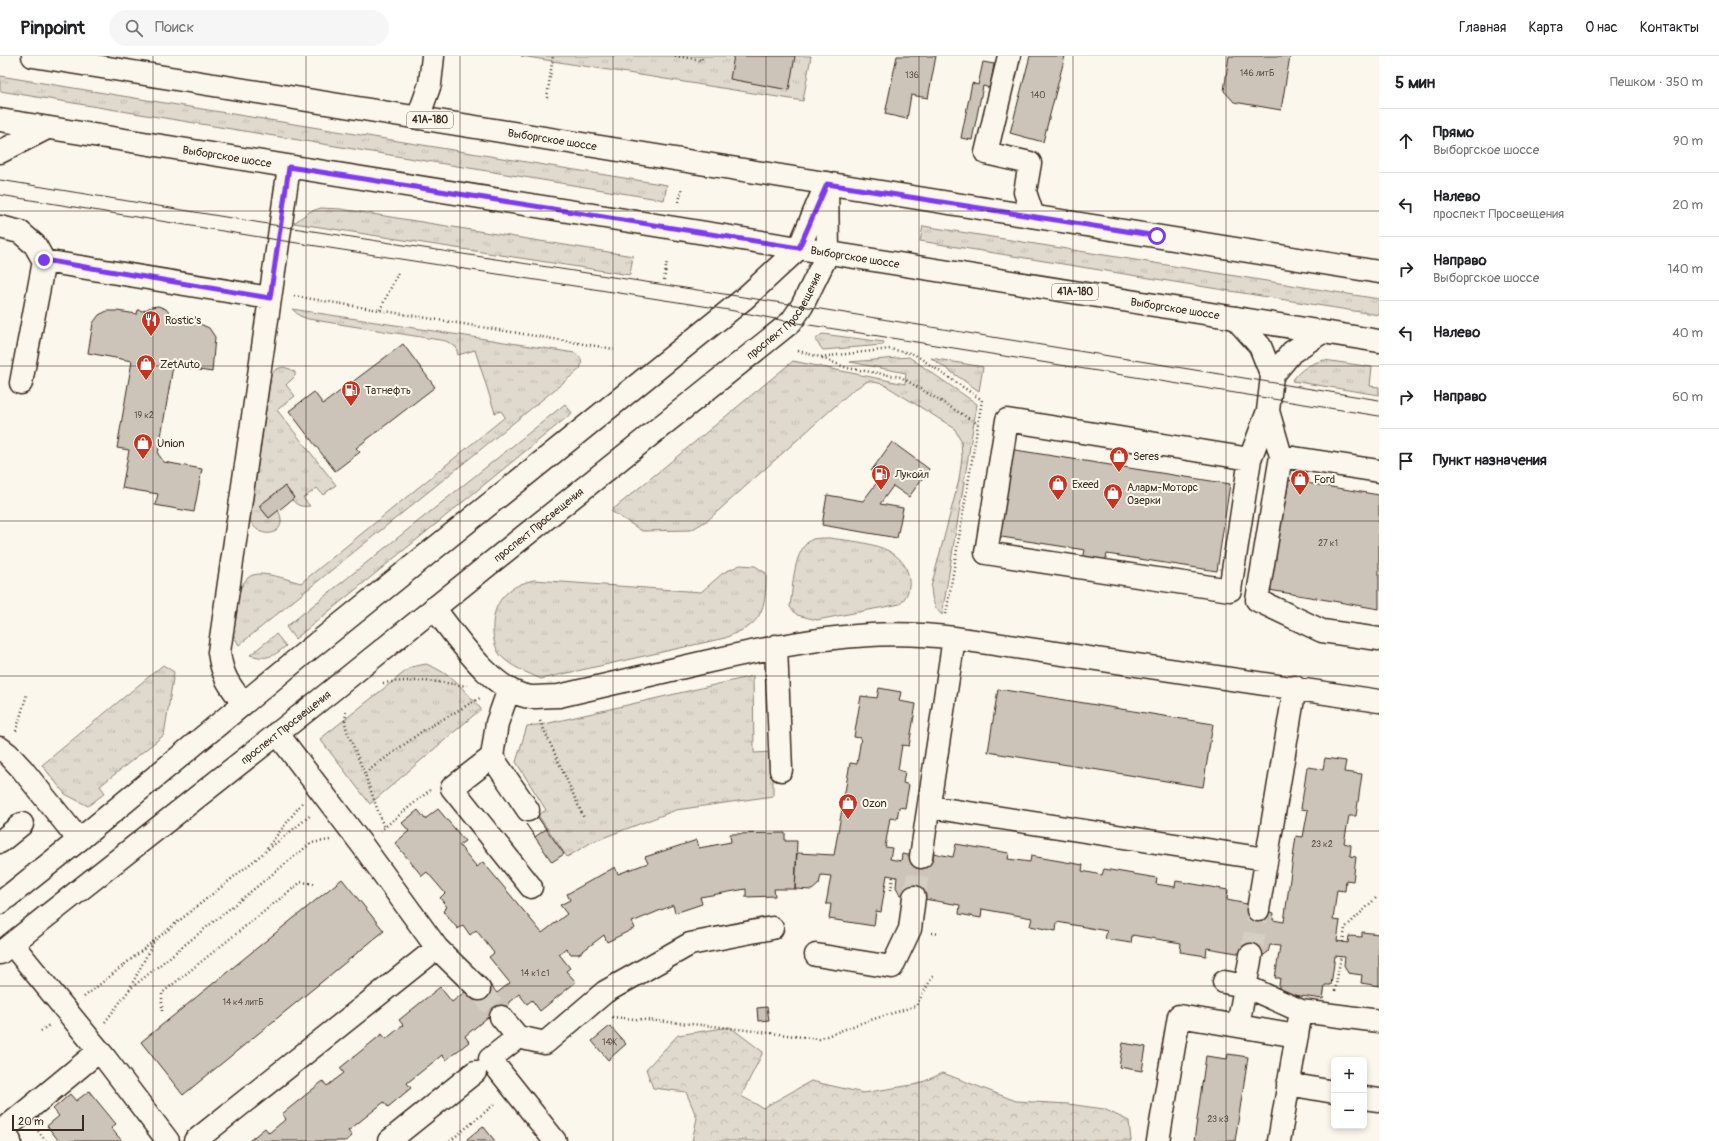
<!DOCTYPE html>
<html lang="ru">
<head>
<meta charset="utf-8">
<style>
	:root { --surface:#fff; --page:#f6f6f6; --text:#202124; --muted:#757577; --line:#e0e0e0 }
	body { margin:0; font-family:Pangolin,sans-serif; background:var(--page); color:var(--text) }
	.controls { position:absolute; right:12px; bottom:12px; display:grid; overflow:hidden; border-radius:6px; box-shadow:0 2px 6px #0003 }
	.controls button { width:36px; height:36px; display:grid; place-items:center; padding:0; border:0; border-bottom:1px solid var(--line); background:var(--surface); color:var(--text); font:20px sans-serif }
	.scale { position:absolute; left:12px; bottom:10px; width:72px; box-sizing:border-box; padding-left:4px; border:2px solid #3b2a1e; border-top:0; font-size:11px; line-height:14px; white-space:nowrap; color:#3b2a1e; -webkit-text-stroke:3px #fbf7ec; paint-order:stroke }
	.stop { position:absolute; width:12px; height:12px; margin:-9px; border:3px solid #7c3aed; border-radius:50%; background:#fff }
	.stop.end { background:#7c3aed; border-color:#fff; box-shadow:0 1px 4px #0008 }
	.list { margin:0; padding:0; list-style:none }
	h2 { display:flex; justify-content:space-between; align-items:center; height:52px; margin:0; padding:0 16px; font-size:17px }
	h2 small { font-size:13px; font-weight:400; color:var(--muted) }
	.list li { display:grid; grid-template-columns:26px 1fr auto; gap:12px; align-items:center; box-sizing:border-box; height:64px; padding:0 16px; border-top:1px solid var(--line) }
	.list b { display:block; font-size:15px; white-space:nowrap }
	.list p { margin:0; font-size:13px; white-space:nowrap; color:var(--muted) }
	.list em { font-size:13px; font-style:normal; color:var(--muted) }
	.icon { flex:none; width:22px; height:22px; fill:none; stroke:currentColor; stroke-width:2; stroke-linecap:round; stroke-linejoin:round }
	.map { position:relative; flex:none; width:1379px; height:1085px; overflow:hidden }
	header { display:flex; align-items:center; gap:24px; box-sizing:border-box; height:56px; padding:0 20px; background:var(--surface); border-bottom:1px solid var(--line) }
	header strong { font-size:19px }
	nav { display:flex; gap:22px; margin-inline-start:auto; font-size:14px }
	.search { width:280px; height:36px; background:var(--page); display:flex; align-items:center; gap:10px; box-sizing:border-box; padding:0 14px; border-radius:22px; color:var(--muted); font-size:15px }
	main { display:flex }
	aside { flex:1; background:var(--surface) }
	.map>svg:first-child { display:block }
	.grass { fill:url(#grass-tufts); stroke:#8d8276 }
	.forest { fill:url(#forest-crowns); stroke:#8d8276 }
	.building { fill:#ccc4b9; stroke:#3b2a1e }
	.lines { fill:none; stroke-linecap:round; stroke-linejoin:round }
	.minor-tunnel { stroke:#d5cec3; stroke-width:22; stroke-dasharray:22 11; stroke-linecap:butt }
	.minor-casing { stroke:#3b2a1e; stroke-width:25 }
	.major-casing { stroke:#3b2a1e; stroke-width:25 }
	.path { stroke:#3b2a1e; stroke-width:2.5; stroke-dasharray:1 3; stroke-linecap:butt }
	.minor { stroke:#fbf7ec; stroke-width:22 }
	.major { stroke:#fbf7ec; stroke-width:22 }
	.tram { stroke:#3b2a1e; stroke-width:1 }
	.route { stroke:#7c3aed; stroke-width:5 }
	.grid { fill:none; stroke:#3b2a1e; stroke-width:1; stroke-opacity:0.55 }
	.labels { text-anchor:middle; dominant-baseline:central; stroke-width:4; stroke-linejoin:round; paint-order:stroke }
	.number-label { font-size:9px; fill:#5f5045 }
	.shield { fill:#fbf7ec; stroke:#75685c; stroke-width:1 }
	.shield-label { font-size:10px; font-weight:bold; fill:#3b2a1e }
	.street-label { font-size:11px; fill:#3b2a1e; stroke:#fbf7ec }
	.poi-label { font-size:11px; fill:#3b2a1e; stroke:#fbf7ec; text-anchor:start }
</style>
</head>
<body>
<header>
<strong>Pinpoint</strong>
<div class="search"><svg class="icon" aria-label="search" viewBox="0 0 24 24"><circle cx="10" cy="10" r="6"/><path d="M15 15l6 6"/></svg>Поиск</div>
<nav><a>Главная</a><a>Карта</a><a>О нас</a><a>Контакты</a></nav>
</header>
<main>
<div class="map">
<svg width="1379" height="1085" viewBox="0 0 1379 1085">
	<defs>
		<pattern id="grass-tufts" width="24" height="20" patternUnits="userSpaceOnUse"><rect width="24" height="20" fill="#dfd9ce"/><path d="M3 7l-1-3M5 7V3M7 7l1-3M15 17l-1-3M17 17v-4M19 17l1-3" fill="none" stroke="#c0bab0"/></pattern>
		<pattern id="forest-crowns" width="20" height="18" patternUnits="userSpaceOnUse"><rect width="20" height="18" fill="#dfd9ce"/><path d="M2 6a3 3 0 1 1 6 0M12 15a3 3 0 1 1 6 0" fill="none" stroke="#c0bab0"/></pattern>
	</defs>
	<rect width="100%" height="100%" fill="#fbf7ec"/>
	<filter id="ink" filterUnits="userSpaceOnUse"><feTurbulence type="fractalNoise" baseFrequency=".025" numOctaves="2"/><feDisplacementMap in="SourceGraphic" scale="8" xChannelSelector="R" yChannelSelector="G"/><feConvolveMatrix kernelMatrix="1 2 1 2 8 2 1 2 1" color-interpolation-filters="sRGB"/></filter>
	<g filter="url(#ink)">
		<path class="grass" d="M521,0H811L803,45Z
			M0,20L667,129L664,144L0,35Z
			M321,152L341,153L633,200L630,219L294,167L309,156Z
			M923,170L1379,243V259L920,185Z
			M292,253L575,297C582,301 583,305 580,313L239,589C236,584 232,578 233,572C233,558 238,523 253,519C264,515 289,524 301,527L505,361L501,355L495,357L475,294L458,299L456,291L446,285L308,263L300,260Z
			M822,278L884,286L883,289L823,294L815,284Z
			M909,301L977,348L942,559C933,550 932,544 931,531L959,424L962,401L961,384L954,372L883,328L868,325L853,334L708,464L691,474L642,475L611,455L793,305L905,328L906,317L850,306Z
			M931,302L983,311L979,335Z
			M1324,304L1372,311L1370,330L1379,331V339L1292,325C1301,313 1309,308 1324,304Z
			M283,311L290,313L295,316V320L286,329L295,340L277,354L336,429L323,439L317,432L303,442L310,450C301,451 298,450 292,444L294,441L285,430L259,450L269,462L278,454C291,478 260,487 250,464L271,319L276,313Z
			M565,348L572,357L295,583L286,571Z
			M829,482C856,486 905,487 909,523C910,533 907,541 900,548L817,564L797,559L790,551C793,532 793,491 813,483C818,482 824,482 829,482Z
			M740,509L755,510L766,517C766,537 766,559 748,571C741,575 733,578 725,582L541,623C528,617 511,611 501,600C495,593 493,582 493,574C492,546 507,530 534,524L701,536L723,517Z
			M276,578L286,590C273,601 267,604 250,599Z
			M426,608C451,617 464,634 481,653L370,748L320,683L411,611Z
			M163,609L174,616L164,679L100,730L105,737L88,750L65,738L42,709Z
			M753,620L754,697L773,696V740L676,754L592,786L567,801L538,759L546,754L516,706L527,670L545,668Z"/>
		<path class="forest" d="M730,971L763,996L741,1040L763,1052L811,1025L863,1037L918,1028L943,1017L1016,1045L1068,1048L1104,1053L1129,1065L1131,1085H692L697,1062L686,1036L653,1032L646,1013L678,979Z"/>
		<path class="building" d="M734,0H795L789,34L730,23Z
			M897,0H936L928,42L911,39L907,63L885,58Z
			M1030,0H1065L1043,86L1010,77Z
			M1229,0H1290L1281,54L1234,46L1224,35Z
			M983,6L994,8L990,32L983,30L972,84L961,82L972,27L978,29Z
			M158,250L166,253L171,259L177,260L176,264L200,268L209,272L215,281L212,316L173,310L158,398L164,406L202,413L194,456L155,449L158,438L122,432L129,394L117,392L132,305L88,297L93,267L99,259L107,255H117L137,258L138,254L143,255L151,251Z
			M403,288L435,331L356,392L360,396L335,415L289,355L314,336L323,348Z
			M892,386L929,413L909,441L893,430L880,448L903,452L897,482L822,469L827,439L863,445L881,421L871,415Z
			M1009,393L1230,428L1217,515L1107,498L1105,507L1083,504L1085,494L995,480Z
			M1289,424L1379,439V553L1269,534Z
			M285,430L294,442L269,462L259,450Z
			M879,632L901,636L899,645L916,648L909,690L902,689L898,714L905,716L903,727L909,729L905,752L899,751L897,763L890,762L885,791L892,792L890,803L901,805L902,798L933,803V797L953,801L956,788L1009,797L1008,803L1030,806L1031,800L1083,809L1082,815L1102,819L1104,813L1157,822L1156,828L1175,831L1176,825L1228,834L1227,844L1247,848V852L1274,857L1273,864L1284,866L1296,780L1303,781L1308,754L1301,753L1307,711L1323,713L1325,702L1346,705L1344,716L1362,718L1356,760H1349L1344,787L1351,789L1350,800L1356,801L1353,825L1346,824L1345,835L1337,834L1333,864L1340,865L1337,885L1348,887L1349,880L1362,881V876L1379,878V930L1361,927L1362,919L1348,917L1344,909L1345,901L1335,900L1331,929H1325L1323,943L1278,937L1280,922H1275L1280,890L1270,889L1268,896L1261,901L1207,892L1206,900L1180,896L1181,887L1132,879L1131,887L1105,883L1107,875L1057,866L1056,875L1030,870L1032,862L982,853L981,862L959,858L960,849L900,839L896,831L897,821L887,819L881,856L876,855L874,870L829,863L831,848H826L831,820L821,819L819,828L812,834L795,833L797,797L834,799L850,707L857,708L861,682L854,681L861,640L877,642Z
			M998,633L1213,668L1203,731L988,696Z
			M438,753L465,785L459,789L477,811L483,806L542,877L567,858L560,849L570,844L567,838L615,811L618,818L648,807L645,801L697,784L699,792L731,786L730,778L785,777V785H797L795,833H774L775,840L746,841V833L700,841L702,848L675,857L673,849L666,852L632,866L635,872L607,886L604,879L579,898H571L566,892L559,898L570,912L566,915L576,926L540,955L532,944L527,948L519,938L509,946L508,955L493,967L488,961L465,980L469,986L446,1004L442,999L407,1027L411,1032L388,1051L384,1046L348,1075L352,1080L346,1085H249L265,1072L269,1077L286,1063L282,1058L323,1025L327,1030L344,1017L340,1012L382,978L386,983L403,969L399,964L440,931L452,946L466,935L470,940L488,926L497,937L510,927L489,901L494,897L476,874L470,879L463,869L458,873L443,855L447,851L440,842L445,837L427,816L422,820L395,787L409,775L402,767L418,754L425,763Z
			M537,760L564,798L552,806L526,768L535,781L546,773Z
			M342,823L384,875L183,1039L141,986Z
			M767,951L769,964L758,965L757,952Z
			M610,970L626,988L608,1004L592,985Z
			M1123,987L1146,991L1142,1015L1119,1011Z
			M1228,998L1248,1001L1235,1085H1194L1206,1000L1227,1003Z
			M89,1035L116,1068L111,1072L122,1085H59L47,1070L59,1060L53,1053L70,1038L76,1045Z
			M483,1070L495,1085H468L467,1083Z"/>
		<g class="lines">
			<path class="minor-tunnel" d="M914,841L921,801
				M1251,899L1258,854
				M479,933L501,961"/>
			<g class="minor-casing">
				<path id="minor" d="M1009,0L986,97L1030,107L1025,136L1033,160
					M418,62L430,28L433,0
					M0,96L47,72
					M0,171L20,176L35,189L44,205L21,327
					M44,205L270,242
					M1235,262L1260,290L1272,320L1268,355L1250,403L1230,534L986,497L1007,364L1250,403
					M1272,320L1292,296L1322,276
					M1268,355L1281,400L1257,544L1322,575L1379,583
					M1281,400L1379,415
					M434,552C456,580 493,637 531,641C540,641 550,640 559,640C606,629 653,618 701,607C784,588 869,570 954,582L1379,645
					M776,590L781,714
					M509,633L497,667L492,701L528,754
					M243,647C229,629 222,620 219,596L289,111
					M277,677L363,790L437,892L479,933
					M0,692L8,698L22,713L79,784
					M492,701L452,732L531,831
					M930,751L1266,803
					M0,786L22,768
					M921,801L954,582
					M1258,854L1295,631
					M12,888L105,1002L168,1085
					M816,899L892,911L910,873L914,841
					M1224,926L1245,930L1301,955L1279,1085
					M1301,955L1379,965
					M501,961L518,981L490,1003L555,1085
					M1238,970L1251,899
					M518,981L545,987L605,936L690,888L772,872
					M1288,1028L1334,1036
					M1364,1042L1379,1044
					M10,1085L2,1075L99,995
					M195,1085L437,892
					M389,1085L475,1016
					M1158,1085L1179,960L1297,980"/>
			</g>
			<g class="major-casing">
				<g id="major">
					<path id="s1" d="M33,0L1379,216"/>
					<path id="s2" d="M0,64L1379,285"/>
					<path d="M0,847L79,784L301,600L745,242L799,192L823,136"/>
					<path id="s3" d="M0,897L330,636L791,266L802,250L828,197L827,127"/>
				</g>
			</g>
			<path class="path" d="M675,0L702,4V0
				M547,42L553,0
				M679,146L682,131
				M664,224L667,205
				M294,240L614,293
				M380,254L398,217
				M798,295L820,301L890,293L914,298L982,344L946,559
				M822,302L847,312L901,321L978,368
				M383,627C414,623 436,625 467,630
				M346,656L345,666L347,675L366,721L384,772
				M540,665L584,762
				M16,675L27,638
				M365,717L424,674L480,642
				M380,775L430,734
				M267,792L302,747
				M891,834L893,820
				M932,877L940,878
				M1343,886L1345,872L1376,842
				M131,930L154,885
				M1335,935L1341,900
				M84,941L311,759
				M162,955V937L301,826L316,828
				M612,961L713,970L819,983L861,967L916,950L934,918
				M105,966L130,933L311,787L330,784
				M41,975L49,969
				M38,1075L46,1085
				M450,1085L496,1047"/>
			<use href="#minor" class="minor"/>
			<use href="#major" class="major"/>
			<path class="tram" d="M0,124L280,170L802,250L1379,344
				M0,139L278,184L729,254L791,266L1379,360"/>
		</g>
	</g>
	<g class="lines" filter="url(#ink)">
		<path class="route" d="M44,204L270,242L289,111L799,192L827,128L1157,180"/>
	</g>
	<path class="grid" d="M153,0V1085M306,0V1085M460,0V1085M613,0V1085M766,0V1085M919,0V1085M1073,0V1085M1226,0V1085M0,155H1379M0,310H1379M0,465H1379M0,620H1379M0,775H1379M0,930H1379"/>
	<defs>
		<g id="restaurant-pin" transform="scale(1)"><path d="M0 17L-7.5 6A9.5 9.5 0 1 1 7.5 6Z" fill="#c8321e" stroke="#fbf7ec"/><path d="M-5-6h1v4h1v-4h1v4h1v-4h1v5L-1.5 .5V6h-2V.5L-5-1ZM5-6V6H3V1.5H1.5Q1.5-4 5-6Z" fill="#fff"/></g>
		<g id="shop-pin" transform="scale(1)"><path d="M0 17L-7.5 6A9.5 9.5 0 1 1 7.5 6Z" fill="#c8321e" stroke="#fbf7ec"/><path d="M-5-2.5h2.3a2.7 3.5 0 0 1 5.4 0H5L5.5 6h-11ZM-1.5-2.5h3a1.5 2.3 0 0 0-3 0Z" fill="#fff"/></g>
		<g id="fuel-pin" transform="scale(1)"><path d="M0 17L-7.5 6A9.5 9.5 0 1 1 7.5 6Z" fill="#c8321e" stroke="#fbf7ec"/><path d="M-5.5-6h7V0h2V4h1.3V-2.5L3-4.5l.8-.8L6-3V5H2.5V1h-1V6h-7ZM-4.2-4.7v3.2H.2V-4.7Z" fill="#fff"/></g>
	</defs>
	<g fill-rule="evenodd">
		<use href="#restaurant-pin" x="151" y="264"/>
		<use href="#shop-pin" x="146" y="308"/>
		<use href="#fuel-pin" x="351" y="334"/>
		<use href="#shop-pin" x="143" y="387"/>
		<use href="#shop-pin" x="1119" y="400"/>
		<use href="#fuel-pin" x="881" y="418"/>
		<use href="#shop-pin" x="1300" y="423"/>
		<use href="#shop-pin" x="1058" y="428"/>
		<use href="#shop-pin" x="1113" y="437"/>
		<use href="#shop-pin" x="848" y="747"/>
	</g>
	<g class="labels">
		<g class="number-label">
			<text x="1257" y="17">146 литБ</text>
			<text x="912" y="19">136</text>
			<text x="1038" y="39">140</text>
			<text x="144" y="359">19 к2</text>
			<text x="1328" y="487">27 к1</text>
			<text x="1322" y="788">23 к2</text>
			<text x="535" y="917">14 к1 с1</text>
			<text x="243" y="946">14 к4 литБ</text>
			<text x="609" y="986">14Ж</text>
			<text x="1218" y="1063">23 к3</text>
		</g>
		<g class="shield">
			<rect x="407" y="56" width="46" height="16" rx="3"/>
			<rect x="1052" y="228" width="46" height="16" rx="3"/>
		</g>
		<g class="shield-label">
			<text x="430" y="64">41А-180</text>
			<text x="1075" y="236">41А-180</text>
		</g>
		<g class="street-label">
			<text stroke="none"><textPath href="#s1" startOffset="526">Выборгское шоссе</textPath></text>
			<text stroke="none"><textPath href="#s2" startOffset="230">Выборгское шоссе</textPath></text>
			<text stroke="none"><textPath href="#s2" startOffset="866">Выборгское шоссе</textPath></text>
			<text stroke="none"><textPath href="#s2" startOffset="1190">Выборгское шоссе</textPath></text>
			<text stroke="none"><textPath href="#s3" startOffset="1012">проспект Просвещения</textPath></text>
			<text stroke="none"><textPath href="#s3" startOffset="688">проспект Просвещения</textPath></text>
			<text stroke="none"><textPath href="#s3" startOffset="364">проспект Просвещения</textPath></text>
		</g>
		<g class="poi-label">
			<text x="165" y="264">Rostic's</text>
			<text x="160" y="308">ZetAuto</text>
			<text x="365" y="334">Татнефть</text>
			<text x="157" y="387">Union</text>
			<text x="1133" y="400">Seres</text>
			<text x="895" y="418">Лукойл</text>
			<text x="1314" y="423">Ford</text>
			<text x="1072" y="428">Exeed</text>
			<text x="1127" y="431">Аларм-Моторс<tspan x="1127" dy="13">Озерки</tspan></text>
			<text x="862" y="747">Ozon</text>
		</g>
	</g>
</svg>
<div class="controls">
<button>+</button>
<button>−</button>
</div>
<div class="scale">20 m</div>
<div class="stop" style="left:1157px;top:180px"></div>
<div class="stop end" style="left:44px;top:204px"></div>
</div>
<aside>
<h2>5 мин<small>Пешком · 350 m</small></h2>
<ul class="list">
<li><svg class="icon" aria-label="ahead" viewBox="0 0 24 24"><path d="M12 20V5M6 11l6-6 6 6"/></svg><div><b>Прямо</b><p>Выборгское шоссе</p></div><em>90 m</em></li>
<li><svg class="icon" aria-label="left" viewBox="0 0 24 24"><path d="M17 20v-9H6M10 6l-5 5 5 5"/></svg><div><b>Налево</b><p>проспект Просвещения</p></div><em>20 m</em></li>
<li><svg class="icon" aria-label="right" viewBox="0 0 24 24"><path d="M7 20v-9h11M14 6l5 5-5 5"/></svg><div><b>Направо</b><p>Выборгское шоссе</p></div><em>140 m</em></li>
<li><svg class="icon" aria-label="left" viewBox="0 0 24 24"><path d="M17 20v-9H6M10 6l-5 5 5 5"/></svg><div><b>Налево</b></div><em>40 m</em></li>
<li><svg class="icon" aria-label="right" viewBox="0 0 24 24"><path d="M7 20v-9h11M14 6l5 5-5 5"/></svg><div><b>Направо</b></div><em>60 m</em></li>
<li><svg class="icon" aria-label="arrive" viewBox="0 0 24 24"><path d="M6 21V4h12l-3 4 3 4H6"/></svg><div><b>Пункт назначения</b></div></li>
</ul>
</aside>
</main>
</body>
</html>
